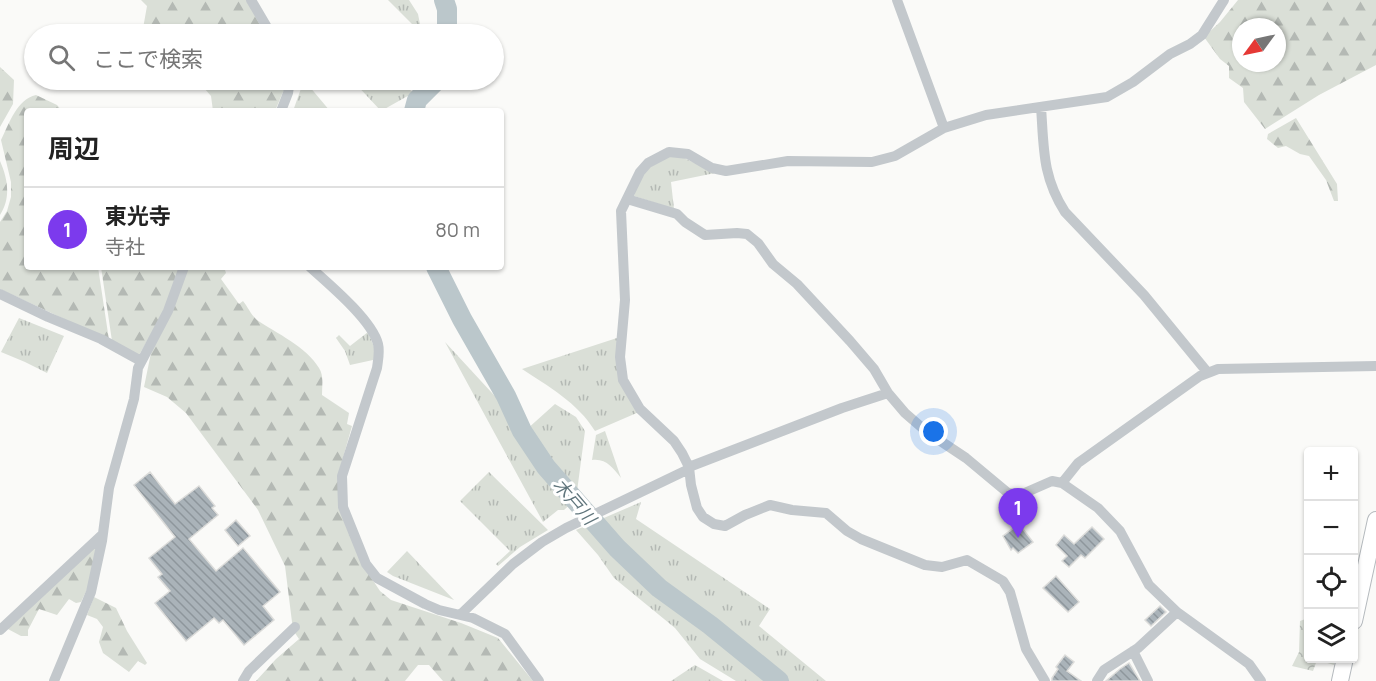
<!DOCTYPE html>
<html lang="ja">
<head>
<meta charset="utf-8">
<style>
	:root { --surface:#fff; --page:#f6f6f6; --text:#222; --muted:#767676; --line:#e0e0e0; --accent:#7c3aed }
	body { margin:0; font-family:Manrope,"Noto Sans JP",sans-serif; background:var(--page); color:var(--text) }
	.controls { position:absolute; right:18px; bottom:18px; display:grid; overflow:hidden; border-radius:6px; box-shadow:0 2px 4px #0004 }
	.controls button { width:54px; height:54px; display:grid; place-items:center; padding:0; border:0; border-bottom:2px solid var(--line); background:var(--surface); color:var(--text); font:30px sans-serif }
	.compass { position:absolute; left:1232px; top:18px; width:54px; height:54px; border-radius:50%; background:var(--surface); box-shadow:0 2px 4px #0004; rotate:237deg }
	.you { position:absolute; left:934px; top:432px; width:21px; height:21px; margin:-15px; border:4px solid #fff; border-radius:50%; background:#1a73e8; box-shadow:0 0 0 9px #1a73e833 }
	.badge { display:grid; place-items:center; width:39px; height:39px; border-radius:50%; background:var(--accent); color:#fff; font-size:20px; font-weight:700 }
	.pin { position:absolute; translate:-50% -50px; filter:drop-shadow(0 2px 3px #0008) }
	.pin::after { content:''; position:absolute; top:32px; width:21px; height:18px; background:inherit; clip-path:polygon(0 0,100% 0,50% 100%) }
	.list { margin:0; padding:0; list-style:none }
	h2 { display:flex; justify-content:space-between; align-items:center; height:78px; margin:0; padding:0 24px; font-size:26px }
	h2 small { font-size:20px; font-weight:400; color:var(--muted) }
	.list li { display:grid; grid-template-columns:39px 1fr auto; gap:18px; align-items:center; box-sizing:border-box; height:84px; padding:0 24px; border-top:2px solid var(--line) }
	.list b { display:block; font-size:22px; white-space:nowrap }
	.list p { margin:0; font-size:20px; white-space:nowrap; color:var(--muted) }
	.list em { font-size:20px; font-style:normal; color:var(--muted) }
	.icon { flex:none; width:33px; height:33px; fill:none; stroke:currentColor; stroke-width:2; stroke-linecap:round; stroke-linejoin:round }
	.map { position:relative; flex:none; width:1376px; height:681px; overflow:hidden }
	.search { position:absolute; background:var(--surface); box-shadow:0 2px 4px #0004; left:24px; top:24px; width:480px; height:66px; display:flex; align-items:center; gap:15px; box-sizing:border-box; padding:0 21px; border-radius:33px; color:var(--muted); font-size:22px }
	.panel { position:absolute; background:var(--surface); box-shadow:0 2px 4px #0004; left:24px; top:108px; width:480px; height:162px; border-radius:6px }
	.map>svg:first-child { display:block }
	.grass { fill:url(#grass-tufts) }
	.forest { fill:url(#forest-firs); fill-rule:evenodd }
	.park { fill:url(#park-crowns) }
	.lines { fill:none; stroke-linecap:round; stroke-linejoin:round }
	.river { stroke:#bbc7cb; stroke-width:20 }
	.building { fill:url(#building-back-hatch); stroke:#dcdcda; stroke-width:1.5 }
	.primary-casing { stroke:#b5babe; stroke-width:18 }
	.minor { stroke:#c3c8cc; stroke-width:10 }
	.primary { stroke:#fff; stroke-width:16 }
	.labels { text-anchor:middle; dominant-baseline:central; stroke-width:6; stroke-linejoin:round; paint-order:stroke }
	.water-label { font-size:18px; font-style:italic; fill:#60757c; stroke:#fff }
</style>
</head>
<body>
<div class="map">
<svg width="1376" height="681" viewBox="0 0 1376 681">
	<defs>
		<pattern id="grass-tufts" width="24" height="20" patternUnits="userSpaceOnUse" patternTransform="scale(1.5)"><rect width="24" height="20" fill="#dadfd7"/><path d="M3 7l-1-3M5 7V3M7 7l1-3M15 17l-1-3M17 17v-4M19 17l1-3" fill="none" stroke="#b4b9b4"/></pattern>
		<pattern id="forest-firs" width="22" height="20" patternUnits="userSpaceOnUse" patternTransform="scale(1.5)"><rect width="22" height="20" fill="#dadfd7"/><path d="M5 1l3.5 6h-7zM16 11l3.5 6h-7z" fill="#b4b9b4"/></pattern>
		<pattern id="park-crowns" width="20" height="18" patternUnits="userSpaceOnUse" patternTransform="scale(1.5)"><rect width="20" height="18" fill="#dadfd7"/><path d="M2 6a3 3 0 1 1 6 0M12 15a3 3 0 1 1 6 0" fill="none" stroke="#b4b9b4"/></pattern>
		<pattern id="building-back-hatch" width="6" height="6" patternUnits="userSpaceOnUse" patternTransform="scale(1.5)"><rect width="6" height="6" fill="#aab3b9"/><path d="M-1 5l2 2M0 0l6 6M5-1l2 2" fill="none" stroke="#8e969c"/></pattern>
	</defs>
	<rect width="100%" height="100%" fill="#fafaf8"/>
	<path class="grass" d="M388,0H409L418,14L422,34H412L417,29Z
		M304,80L330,111H293Z
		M352,80H401L413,93L381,111Z
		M676,154L715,173L671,182L674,209L634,196C642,168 651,165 676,154Z
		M19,318L64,336L47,373L25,362L1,352Z
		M368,332L376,352L373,360L350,365L345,351L336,338L339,335L350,346Z
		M620,337L618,357L639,412L595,431C578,403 548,386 522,369Z
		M445,342L526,430L555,404L576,417L585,431L576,499L564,510H558L543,522Z
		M605,431L621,478C613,468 606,458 592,460L596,435Z
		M489,472L548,530L520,547L498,566L496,564L510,551L460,501Z
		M641,502L636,519L770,609L759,626L826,681H736L700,659L675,628L614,578L598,555L576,530Z
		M407,551L454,600L393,576L387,572Z
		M695,665L723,681H671Z"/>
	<path class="forest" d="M141,0H248L267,34H142L147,6Z
		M1238,0H1376V65L1319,95L1265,129L1244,102L1243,88L1229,78V66L1220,59L1204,37L1220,22ZM1241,27H1277V63H1241Z
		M0,67L14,80L13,104L0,127Z
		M197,80H288L275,111H213L211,96Z
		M36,95L57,105L62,111H27V267H98L109,340L0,289V222L7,211L11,197V182L1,140C9,124 17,99 36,95Z
		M1296,118L1337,184L1338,201H1334L1326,180L1309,156L1300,154L1286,146L1278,148L1267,139L1268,134Z
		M0,161C8,179 11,198 0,215Z
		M101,267H181L173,295L138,357L112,341Z
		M188,267H224L226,273L221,279L239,304L243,301C248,307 251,315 257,320C276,333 307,347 319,368C324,375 322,386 322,395L349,413L347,424L352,426L339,472L362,564L380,591L391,600L461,623L498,638L533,681H443L429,665H418L405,681H256L276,659L299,639L293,630L285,566L258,510L186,413L167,397L144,387L152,348Z
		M97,542L90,583L81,602L76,603L69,599L57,615L39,609L28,630V636H21L6,628Z
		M94,597L116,608L127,631L147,663L145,665L138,661L129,672L103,653L99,642L103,627L97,619L87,615Z"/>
	<path class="park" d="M1308,618V658L1335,659L1334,665L1317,660L1313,671L1292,666L1299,652L1300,621Z"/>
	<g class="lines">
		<path class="river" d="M444,0L447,9V34
			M414,111L417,100L437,80
			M436,267L462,319L506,396L522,431L546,467L617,548L659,588L710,625L779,681"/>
	</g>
	<path class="building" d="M150,472L175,504L199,486L215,506L212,508L218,515L189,539L216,571L243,548L280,592L263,606L274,620L244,645L223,620L219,623L214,618L186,641L155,603L170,591L158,577L162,574L149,558L175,537L134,485Z
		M236,520L250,536L238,546L225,530Z
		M1019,524L1033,542L1018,553L1013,548L1011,550L1003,536Z
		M1092,527L1104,539L1085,558L1081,555L1069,567L1062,561L1067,556L1056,545L1064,535L1074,544Z
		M1056,576L1079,602L1068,612L1043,588Z
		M1160,606L1166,612L1151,626L1145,620Z
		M1065,655L1074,662L1067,671L1081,681H1052V678L1058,669L1056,667Z
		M1129,663L1140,681H1106L1120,669Z"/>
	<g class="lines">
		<g class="primary-casing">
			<path id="primary" d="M1354,621L1376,520
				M1340,681L1345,658"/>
		</g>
		<path class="minor" d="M251,0L271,34
			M897,0L944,128
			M1041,107C1044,148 1042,176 1065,212L1144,295L1208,373
			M281,111L288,93L290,80
			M627,199L677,214L685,222L705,235L737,233L747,234L758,243L773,264L797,284L850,341L874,369L888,393L905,413L927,432L966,458L1008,493L1020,495L1052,481L1062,483L1098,508L1120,531L1149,585L1177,612L1249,664L1261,681
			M310,267C329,284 372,320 378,344C380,352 378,360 377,368L342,476L343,507L366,564L377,578L425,604L439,610L473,618L505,634L539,681
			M0,294L48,317L101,339L141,361
			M689,467L842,408L888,393
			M1062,483L1078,463L1200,376L1218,369L1376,366
			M461,614L513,564L542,542L566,528L689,469
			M0,630L102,535
			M1133,651L1148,681
			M54,681L91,592L102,541L109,488L134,399L138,368L168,311L184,267
			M243,681L249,671L295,627
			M1045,681L1026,649L1010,592L1003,581L967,560L942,567L925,565L861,539L847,531L826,513L792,510L770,505L745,515L725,526L714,524L703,517L697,508L691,485L689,467L682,453L674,441L640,409L623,380L620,357L625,300L621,211L640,172L648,163L669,152L688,154L712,168L726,171L788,161L872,162L895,156L944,128L986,115L1107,97L1133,82L1170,54L1190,44L1202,35L1224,0
			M1097,681L1104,670L1138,648L1177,612"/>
		<use href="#primary" class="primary"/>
	</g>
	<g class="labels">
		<g class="water-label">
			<text transform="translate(575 501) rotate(49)">木戸川</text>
		</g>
	</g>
</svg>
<div class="controls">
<button>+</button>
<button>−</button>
<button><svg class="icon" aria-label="locate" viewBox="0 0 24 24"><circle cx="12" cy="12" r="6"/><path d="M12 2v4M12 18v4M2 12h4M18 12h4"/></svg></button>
<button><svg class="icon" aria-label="layers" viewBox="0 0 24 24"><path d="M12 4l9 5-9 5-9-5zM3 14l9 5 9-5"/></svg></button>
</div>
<svg class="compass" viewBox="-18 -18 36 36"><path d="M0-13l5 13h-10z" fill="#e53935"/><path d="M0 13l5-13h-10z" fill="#767676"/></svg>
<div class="you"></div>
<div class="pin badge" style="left:1018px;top:538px">1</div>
<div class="search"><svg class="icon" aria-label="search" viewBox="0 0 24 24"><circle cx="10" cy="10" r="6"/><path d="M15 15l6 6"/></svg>ここで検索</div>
<section class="panel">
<h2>周辺<small></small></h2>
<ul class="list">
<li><span class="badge">1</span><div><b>東光寺</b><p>寺社</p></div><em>80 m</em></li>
</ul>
</section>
</div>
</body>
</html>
